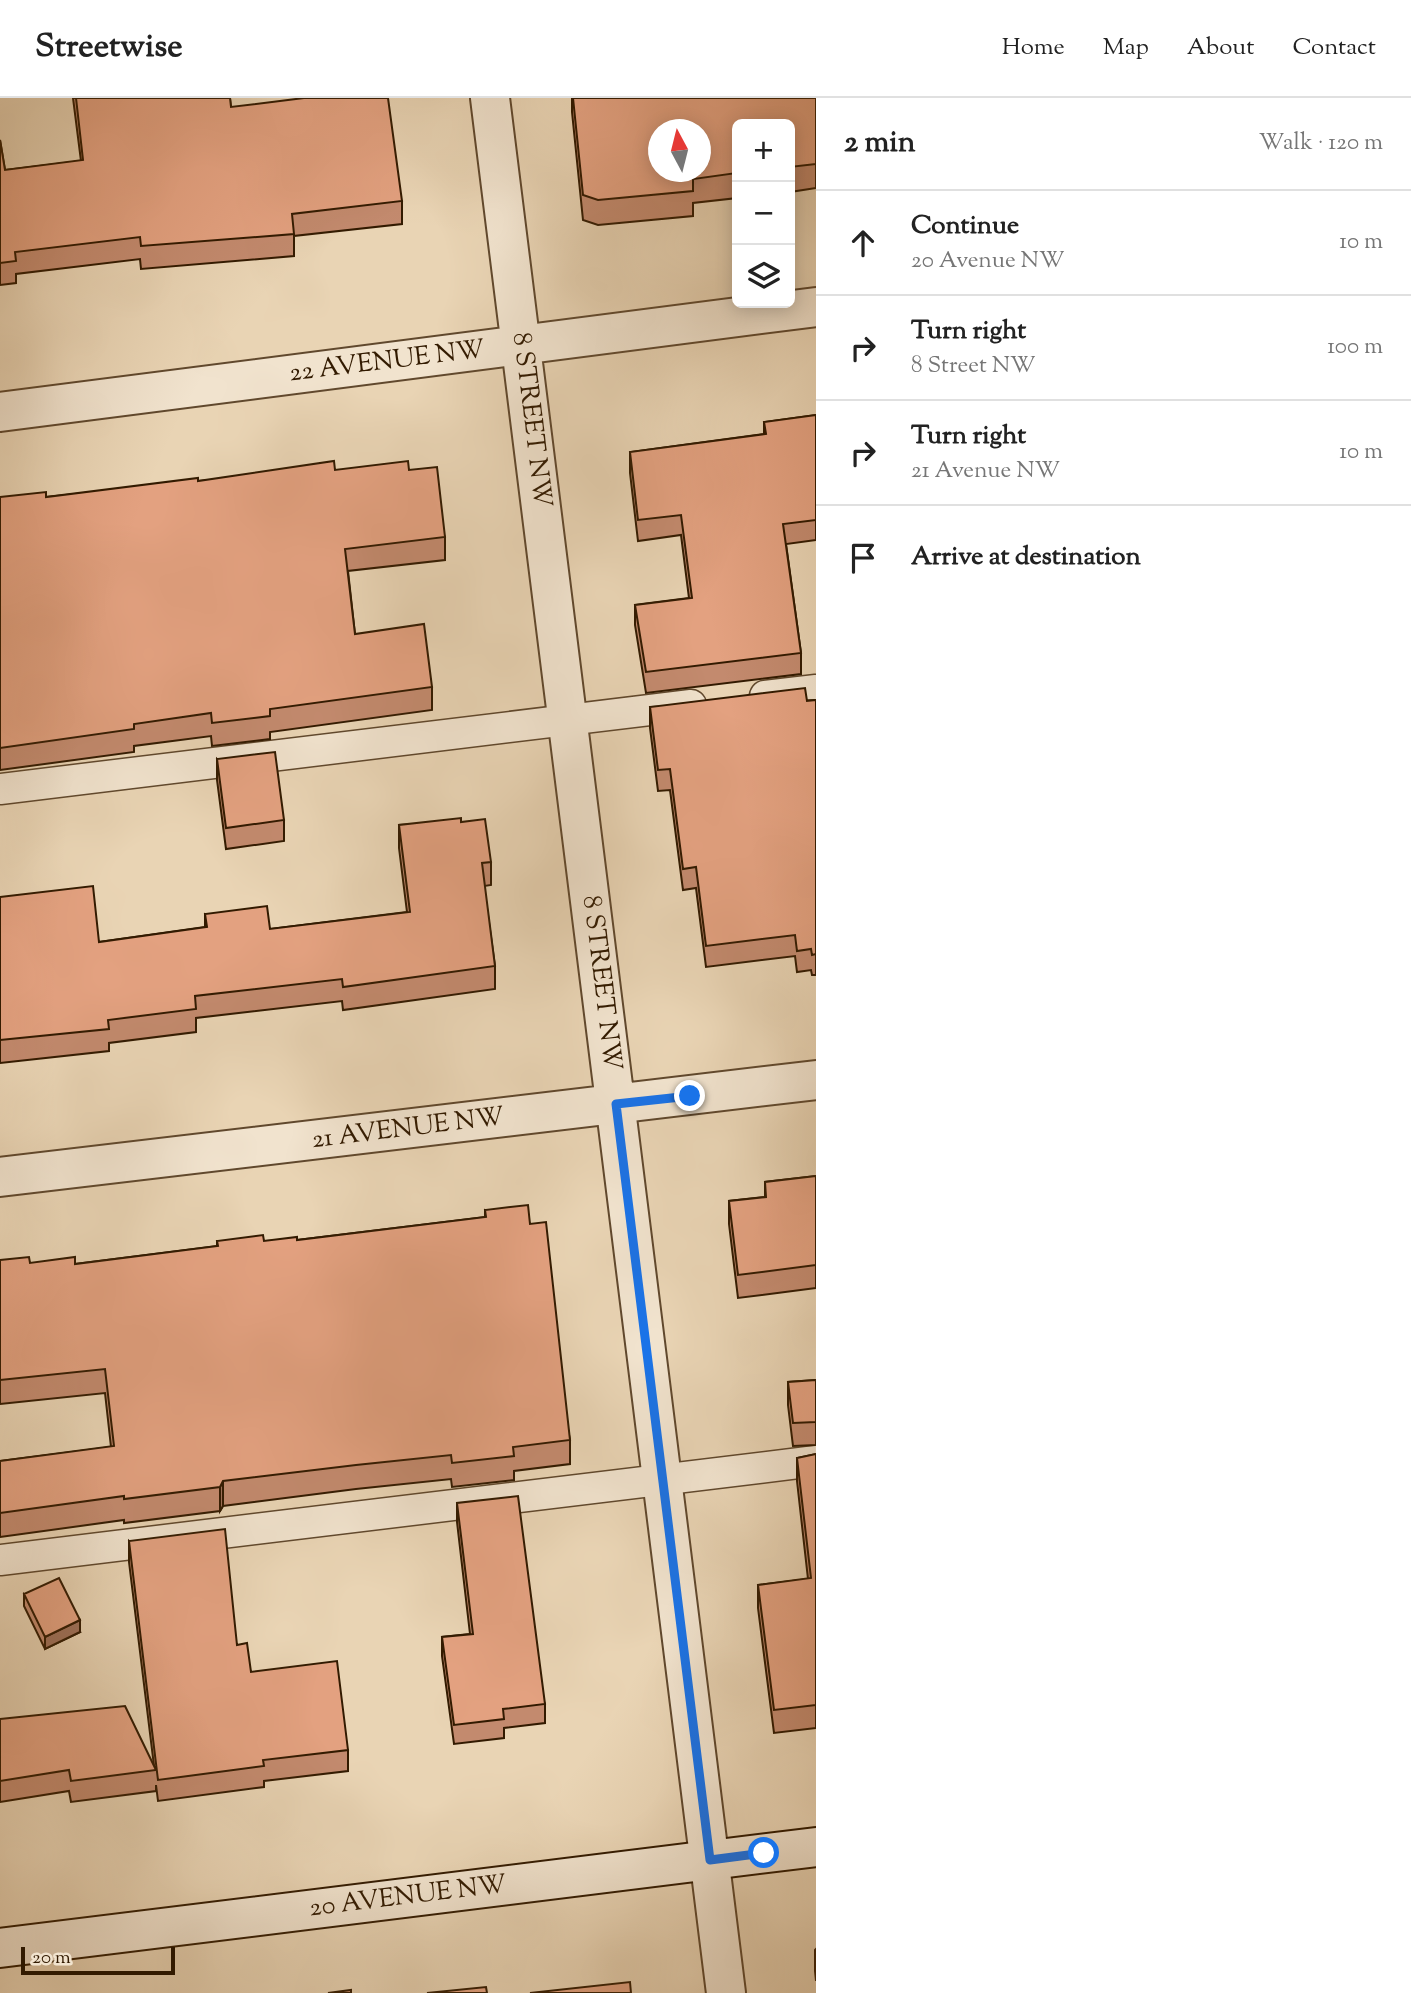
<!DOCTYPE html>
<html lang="en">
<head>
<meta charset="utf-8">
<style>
	:root { --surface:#fff; --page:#f2f2f2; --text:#222; --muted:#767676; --line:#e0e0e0 }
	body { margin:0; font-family:"Sorts Mill Goudy",serif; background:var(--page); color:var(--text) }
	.controls { position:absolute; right:21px; top:21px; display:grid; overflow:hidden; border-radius:10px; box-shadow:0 4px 18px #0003 }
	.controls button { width:63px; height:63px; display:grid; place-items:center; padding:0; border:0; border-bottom:2px solid var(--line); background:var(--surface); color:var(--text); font:35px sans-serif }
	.compass { position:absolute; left:648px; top:21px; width:63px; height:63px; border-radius:50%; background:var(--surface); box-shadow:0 4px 18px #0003; rotate:353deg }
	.scale { position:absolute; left:21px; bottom:18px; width:154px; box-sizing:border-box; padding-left:7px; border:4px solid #321a00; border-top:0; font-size:19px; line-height:24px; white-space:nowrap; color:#321a00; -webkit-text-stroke:5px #f1e3ce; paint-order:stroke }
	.stop { position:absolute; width:21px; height:21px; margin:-16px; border:5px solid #1a73e8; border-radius:50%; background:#fff }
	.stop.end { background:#1a73e8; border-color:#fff; box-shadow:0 2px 7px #0008 }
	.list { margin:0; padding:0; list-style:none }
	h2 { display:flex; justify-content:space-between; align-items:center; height:91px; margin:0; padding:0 28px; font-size:30px }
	h2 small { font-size:23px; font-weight:400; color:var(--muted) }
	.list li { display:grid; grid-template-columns:46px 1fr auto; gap:21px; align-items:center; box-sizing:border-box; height:105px; padding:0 28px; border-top:2px solid var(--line) }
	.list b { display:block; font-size:26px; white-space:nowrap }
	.list p { margin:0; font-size:23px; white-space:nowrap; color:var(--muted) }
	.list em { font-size:23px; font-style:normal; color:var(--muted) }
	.icon { flex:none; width:38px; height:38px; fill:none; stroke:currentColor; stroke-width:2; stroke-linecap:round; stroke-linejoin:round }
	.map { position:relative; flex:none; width:816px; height:1895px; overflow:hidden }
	header { display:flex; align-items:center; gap:42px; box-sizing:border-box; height:98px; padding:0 35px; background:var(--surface); border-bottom:2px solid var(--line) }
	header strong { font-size:33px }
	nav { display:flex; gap:38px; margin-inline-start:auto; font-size:24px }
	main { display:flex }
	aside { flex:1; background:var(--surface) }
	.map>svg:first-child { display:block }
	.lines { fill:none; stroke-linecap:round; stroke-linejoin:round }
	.lane-casing { stroke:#60482d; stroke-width:33 }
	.street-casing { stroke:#60482d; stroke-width:42 }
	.secondary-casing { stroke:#321a00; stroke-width:42 }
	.lane { stroke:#f1e3ce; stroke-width:30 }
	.street { stroke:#f1e3ce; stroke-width:38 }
	.secondary { stroke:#f1e3ce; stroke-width:38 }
	.wall { fill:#c38a6e; stroke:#321a00; stroke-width:2 }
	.shaded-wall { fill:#9f715a; stroke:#321a00; stroke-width:2 }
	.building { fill:#e3a180; stroke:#321a00; stroke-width:2; fill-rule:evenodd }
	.route { stroke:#1a73e8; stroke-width:9 }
	.labels { text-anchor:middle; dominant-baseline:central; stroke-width:6; stroke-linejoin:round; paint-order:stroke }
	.street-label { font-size:26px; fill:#321a00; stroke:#f1e3ce }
</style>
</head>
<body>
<header>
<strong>Streetwise</strong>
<nav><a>Home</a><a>Map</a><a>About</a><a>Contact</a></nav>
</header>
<main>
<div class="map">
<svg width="816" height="1895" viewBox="0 0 816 1895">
	<rect width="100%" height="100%" fill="#e9d4b4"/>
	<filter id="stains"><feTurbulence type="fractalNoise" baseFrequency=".00286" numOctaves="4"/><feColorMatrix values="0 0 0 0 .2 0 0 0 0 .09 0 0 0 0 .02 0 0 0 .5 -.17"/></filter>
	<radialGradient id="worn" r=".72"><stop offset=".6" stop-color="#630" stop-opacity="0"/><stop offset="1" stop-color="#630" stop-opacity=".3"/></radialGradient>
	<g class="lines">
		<g class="lane-casing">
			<path id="lane" d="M765,598L816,592
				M0,691L691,607
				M0,1462L816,1363"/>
		</g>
		<g class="street-casing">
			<path id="street" d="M490,0L726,1895
				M0,314L816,209
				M0,1079L816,982"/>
		</g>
		<g class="secondary-casing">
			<path id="secondary" d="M0,1850L816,1749"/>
		</g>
		<use href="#lane" class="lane"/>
		<use href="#street" class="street"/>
		<use href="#secondary" class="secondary"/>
	</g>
	<path class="wall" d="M73,0H230L231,9L402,103V126L294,138V158L141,171L140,161L16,176V185L0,187V42L5,72L81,63Z
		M572,0H816V90L790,94V26H737V100L693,105V118L598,127L583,122L572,14Z
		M816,317V442L786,446L801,555V576L646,595L635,527V507L689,500L681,437L638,443L630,375V354L764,336V324Z
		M335,372H409L445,439V462L348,473L355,536L432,589V612L270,634V641L212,648L211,638L134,648V654L0,672V399H46L198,383Z
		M816,602V877H812L811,872L797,874L795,858L706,869L696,790L683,792L670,692L658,693L650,630V609Z
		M217,661L284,722V743L226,751L217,682Z
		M461,724L491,764V787L484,788L495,868V891L343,912L342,903L196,920V934L109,945V953L0,965V799L99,844L205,829V816L270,831L407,814L399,750V727Z
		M816,1078V1190L738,1200L729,1126V1103L765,1099V1084Z
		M485,1112L530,1126L570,1342V1366L514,1373V1382L452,1389L451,1381L356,1391L223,1408L220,1413L124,1425V1422L0,1439V1363L111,1349L105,1295L0,1306V1162L30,1165L75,1166L217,1148V1143H264L297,1142L485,1119Z
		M816,1282V1347L793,1348L788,1307V1284Z
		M816,1356V1630L774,1635L758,1510V1487L808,1481L797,1383V1360Z
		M457,1405L545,1606V1625L504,1630V1640L454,1646L442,1558V1539L470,1536L457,1424Z
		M129,1443L237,1547L251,1574L348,1652V1673L264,1683V1689L158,1703L156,1687V1693L71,1704L69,1693L0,1704V1621L154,1668L129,1464Z
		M24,1496L80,1534L45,1551L24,1508Z
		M816,1851V1883L815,1873V1852Z"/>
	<path class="shaded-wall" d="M223,1383V1408L220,1413V1389Z
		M80,1522V1534L45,1551V1539Z"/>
	<path class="building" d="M76,0H230L231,9L304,0H388L402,103L292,116L294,136L141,148L140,139L15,154L16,163L0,165V42L5,72L83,62Z
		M573,0H816V66L790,69V26H737V75L693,81V93L598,102L583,97ZM659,32H701V74H659Z
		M816,317V422L783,426L801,555L646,574L635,507L692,500L681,417L638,422L630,354L766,336L764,324Z
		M334,363L335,372L408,363L409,372L437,369L445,439L345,451L355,536L424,526L432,589L270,611V618L212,625L211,615L134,626V631L0,650V399L46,394V399L198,380V383Z
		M805,590L807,603L816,602V856L812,857L811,851L797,853L795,837L706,848L696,769L683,771L670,671L658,672L650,609Z
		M275,654L284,722L226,730L217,661Z
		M461,720V724L485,721L491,764L482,765L495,868L343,889L342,881L195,898L196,911L108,922L109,931L0,942V799L93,788L99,844L207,829L205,816L267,808L270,831L410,814L399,727Z
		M816,1078V1167L738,1177L729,1103L766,1099L765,1084Z
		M528,1107L530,1126L546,1124L570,1342L513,1349L514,1358L452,1365L451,1357L356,1367L223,1383L220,1389L124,1401V1398L0,1415V1363L114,1348L105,1271L0,1282V1162L29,1159L30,1165L75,1159V1166L218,1148L217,1143L263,1137L264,1143L297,1139V1142L486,1119L485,1112Z
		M816,1282V1324L793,1325L788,1284Z
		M816,1356V1607L774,1612L758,1487L811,1480L797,1360Z
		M518,1398L545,1606L503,1611L504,1621L454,1627L442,1539L473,1536L457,1405Z
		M225,1431L237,1547L247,1545L251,1574L337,1563L348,1652L263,1662L264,1668L158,1682L129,1443Z
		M59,1480L80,1522L45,1539L24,1496Z
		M125,1608L156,1672L71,1683L69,1672L0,1683V1621Z
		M630,1884L631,1895H530Z
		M486,1889L487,1895H427Z
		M351,1892V1895H328Z"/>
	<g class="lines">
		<path class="route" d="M690,998L616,1006L710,1762L764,1755"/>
	</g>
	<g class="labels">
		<g class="street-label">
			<text transform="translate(387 264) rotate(-7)">22 AVENUE NW</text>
			<text transform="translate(531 322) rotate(83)">8 STREET NW</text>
			<text transform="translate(601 885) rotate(83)">8 STREET NW</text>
			<text transform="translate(408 1031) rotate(-7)">21 AVENUE NW</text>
			<text transform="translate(408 1799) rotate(-7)">20 AVENUE NW</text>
		</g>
	</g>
	<rect width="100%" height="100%" filter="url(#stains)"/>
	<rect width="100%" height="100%" fill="url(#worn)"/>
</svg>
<div class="controls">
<button>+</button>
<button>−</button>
<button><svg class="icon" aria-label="layers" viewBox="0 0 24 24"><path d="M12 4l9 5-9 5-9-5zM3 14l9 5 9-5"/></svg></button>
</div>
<svg class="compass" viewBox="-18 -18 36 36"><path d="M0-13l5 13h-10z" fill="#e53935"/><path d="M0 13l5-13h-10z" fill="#767676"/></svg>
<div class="scale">20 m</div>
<div class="stop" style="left:764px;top:1755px"></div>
<div class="stop end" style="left:690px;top:998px"></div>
</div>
<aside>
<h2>2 min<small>Walk · 120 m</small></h2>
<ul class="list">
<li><svg class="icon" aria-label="ahead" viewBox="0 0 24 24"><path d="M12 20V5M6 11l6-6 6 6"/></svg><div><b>Continue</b><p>20 Avenue NW</p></div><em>10 m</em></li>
<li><svg class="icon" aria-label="right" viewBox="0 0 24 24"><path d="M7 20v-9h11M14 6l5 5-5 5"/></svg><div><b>Turn right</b><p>8 Street NW</p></div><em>100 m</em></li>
<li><svg class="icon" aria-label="right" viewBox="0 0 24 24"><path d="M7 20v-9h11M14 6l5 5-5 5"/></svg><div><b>Turn right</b><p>21 Avenue NW</p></div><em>10 m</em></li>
<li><svg class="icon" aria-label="arrive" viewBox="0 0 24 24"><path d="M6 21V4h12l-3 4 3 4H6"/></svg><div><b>Arrive at destination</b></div></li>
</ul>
</aside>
</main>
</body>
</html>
